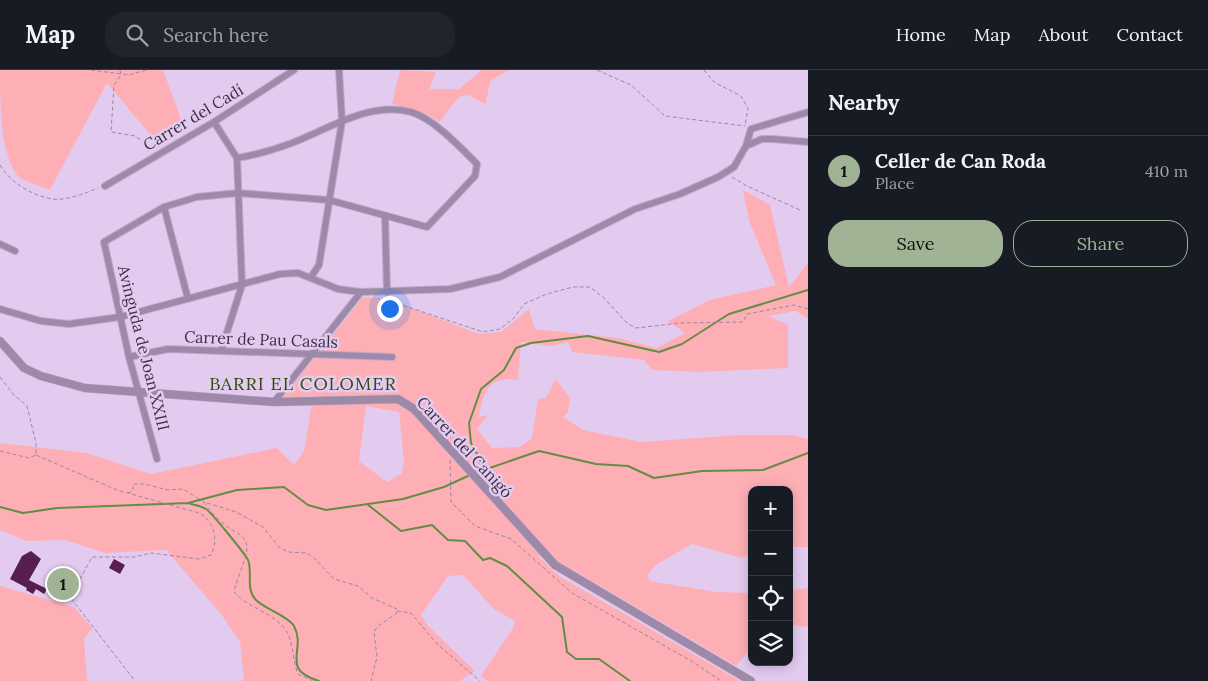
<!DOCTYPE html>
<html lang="en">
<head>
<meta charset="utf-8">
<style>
	:root { --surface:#171b24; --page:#20242c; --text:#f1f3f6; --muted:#9ea1a6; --line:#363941; --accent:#a1b395 }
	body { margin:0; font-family:Lora,serif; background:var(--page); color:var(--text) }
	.controls { position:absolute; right:15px; bottom:15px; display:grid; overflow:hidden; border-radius:10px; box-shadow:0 2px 12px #0003 }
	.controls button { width:45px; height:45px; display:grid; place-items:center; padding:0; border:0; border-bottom:1px solid var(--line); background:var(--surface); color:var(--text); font:25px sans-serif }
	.you { position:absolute; left:389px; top:238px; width:18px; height:18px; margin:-12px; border:4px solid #fff; border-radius:50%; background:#1a73e8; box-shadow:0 0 0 8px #1a73e833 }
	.badge { display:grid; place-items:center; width:32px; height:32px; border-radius:50%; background:var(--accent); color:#111; font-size:16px; font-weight:700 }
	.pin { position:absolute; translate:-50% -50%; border:2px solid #fff; box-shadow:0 1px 5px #0006 }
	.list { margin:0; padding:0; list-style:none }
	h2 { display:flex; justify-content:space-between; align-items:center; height:65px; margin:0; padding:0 20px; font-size:21px }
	h2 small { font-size:16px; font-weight:400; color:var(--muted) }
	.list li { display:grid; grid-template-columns:32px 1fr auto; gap:15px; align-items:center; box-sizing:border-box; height:70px; padding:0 20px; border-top:1px solid var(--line) }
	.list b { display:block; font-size:19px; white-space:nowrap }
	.list p { margin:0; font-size:16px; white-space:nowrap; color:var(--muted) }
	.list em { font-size:16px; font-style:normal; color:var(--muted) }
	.actions { display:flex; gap:10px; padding:15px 20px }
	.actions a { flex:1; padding:11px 0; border:1px solid var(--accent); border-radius:20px; text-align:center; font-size:18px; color:var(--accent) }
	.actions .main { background:var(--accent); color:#111 }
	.icon { flex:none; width:28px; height:28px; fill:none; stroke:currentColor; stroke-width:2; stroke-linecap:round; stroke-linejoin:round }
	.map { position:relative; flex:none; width:808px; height:611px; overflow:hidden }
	header { display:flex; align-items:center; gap:30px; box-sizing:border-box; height:70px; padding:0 25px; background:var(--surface); border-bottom:1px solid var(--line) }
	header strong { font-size:24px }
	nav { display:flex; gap:28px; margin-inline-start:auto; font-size:18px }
	.search { width:350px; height:45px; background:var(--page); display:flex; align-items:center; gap:12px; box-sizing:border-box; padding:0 18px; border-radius:20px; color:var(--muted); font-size:19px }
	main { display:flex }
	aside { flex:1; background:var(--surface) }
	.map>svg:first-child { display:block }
	.green { fill:#feafb6; fill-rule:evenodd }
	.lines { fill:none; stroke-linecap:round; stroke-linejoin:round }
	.stream { stroke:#638c44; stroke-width:2 }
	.building { fill:#581d51 }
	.minor-casing { stroke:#bea9ca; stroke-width:8 }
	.tertiary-casing { stroke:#bea9ca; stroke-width:9 }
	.path { stroke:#9a88a4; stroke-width:1; stroke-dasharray:4 2.5; stroke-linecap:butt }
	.minor { stroke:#9d89a8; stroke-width:6 }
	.tertiary { stroke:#9d89a8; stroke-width:8 }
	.labels { text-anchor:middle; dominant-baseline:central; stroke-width:5; stroke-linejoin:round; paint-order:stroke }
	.street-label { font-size:16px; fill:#3b3241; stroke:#e3cbf0 }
	.neighbourhood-label { font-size:18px; letter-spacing:1px; fill:#2c4e0b; stroke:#e3cbf0 }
</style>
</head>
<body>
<header>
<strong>Map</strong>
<div class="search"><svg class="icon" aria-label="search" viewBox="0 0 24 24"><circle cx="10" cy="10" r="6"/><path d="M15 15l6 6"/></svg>Search here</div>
<nav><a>Home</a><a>Map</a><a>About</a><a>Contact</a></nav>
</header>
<main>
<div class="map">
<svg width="808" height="611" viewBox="0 0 808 611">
	<rect width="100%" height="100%" fill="#e3cbf0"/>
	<path class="green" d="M0,0H163L185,60L159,75L107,13L50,120C41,116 30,113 21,109C0,91 0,31 0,0Z
		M400,0L436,2L429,19H459L482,0H509L491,10L485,34L468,25L459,27L439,52L427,44L392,34Z
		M743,120L770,135L789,217L808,193V249L796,241L768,246L788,255V298L700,302L652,300L644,290L572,282L568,272L551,276L521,272L518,310C489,305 483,322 479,347L488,345L477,359L492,378L520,377L532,368L538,329L546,328L556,309L570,328L568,342L563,347L583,360L641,372L740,365H791L808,369V477H789V420H752V484L742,488L692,474L656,495L648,504L649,511L717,522L752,523V576L736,596L561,493L537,485L559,506L740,611H487L481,606L513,558L515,551L494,539L463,505L448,506L421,545L428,556L475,601L460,611H241L244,609L240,572L221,544L166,480L105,483L65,470L27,471L0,460V373L87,383L151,404L277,378L294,395L304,381L313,326L283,328L363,227L388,229L479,264L501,262L529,239L535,259L618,268L657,278L685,263L668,251L710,230L776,215L749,151ZM366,336L399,342L404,392L402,403L387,412L359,391Z
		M0,516L74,537L92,558L84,569L87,611H0Z
		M808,518V557L789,555V521Z"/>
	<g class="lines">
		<path class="stream" d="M485,399L471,373L469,353L481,319L504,300L516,278L531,273L588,266L659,282L682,274L729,244L808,220
			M475,403L539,381L596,394L628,396L654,408L702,401L763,400L808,383
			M188,433C194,435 201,436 206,439C211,442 246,485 248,490C253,502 245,519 256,530C265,539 288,546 294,556C307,580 279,599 319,611
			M367,434L401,461L432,455L448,470L465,471L483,490L490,488L507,496L562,547L567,582L576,589H599L630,611
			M0,437L23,443L57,438L188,433L237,420L284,417L308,435L326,440L403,429L444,417L470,405"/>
	</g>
	<path class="building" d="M31,481L41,489L29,510L47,519L44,524L36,519L33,524L26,520L27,518L10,509L22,486Z
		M114,489L125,495L120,504L109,498Z
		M60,499L78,508L66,530L48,520Z"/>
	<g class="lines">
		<g class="minor-casing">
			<path id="minor" d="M214,52L237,88L242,215L221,281
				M746,76L751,59L808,42
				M105,116L214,52L294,0
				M164,137L188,229
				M385,146L387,222
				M0,174L15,181
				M311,207L319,195L342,51L339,0
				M0,239L41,251L69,254L120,247L280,204L298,203L338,219L361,222L450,219L500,207L635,139L680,124L718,107L734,97L746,76L762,69H773L808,72
				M129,287L168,279L392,287
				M274,332L361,222
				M157,389L129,287L104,172L164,137L197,127L238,123L329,130L427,157L475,106L477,94C461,78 433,48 411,42C369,31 329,59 292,73C273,80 256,85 237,88"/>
		</g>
		<g class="tertiary-casing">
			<path id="tertiary" d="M0,271L24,298L41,306L85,318L274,332L398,329L414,339L555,495L751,611"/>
		</g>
		<path class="path" d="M91,0L129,5L146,0
			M120,0L121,5L114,15L111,62L135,66L153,79
			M597,0L631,15L665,46L745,56
			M704,0L714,12L741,26L748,38L745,56
			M0,95C11,113 31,125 52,129C66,131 86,123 98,118
			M732,107L747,116L800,140
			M393,228L399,234L483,262L500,259L514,248L524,234L547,224L573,217H590L604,228L627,253L636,258L680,253L743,252L747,244L794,235L808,239
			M0,307L14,325L27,336L36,373V384
			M0,381L29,388L36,385
			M36,385L117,420L199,443C214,451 219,469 211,485L199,489L151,483L134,487H92L70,527L135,611
			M450,390L451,432L475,456L511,469L572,523L693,592L721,611
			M128,423L133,421V414H144L168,420L183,419L204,432L236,442L263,457L279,477L288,482L306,483L312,486L334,509L358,516L372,528L397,539V543L377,557L374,562L377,587L371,611
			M204,432C210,441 217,449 225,455C236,464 251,466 246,484C243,497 237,508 234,522C248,538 272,542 285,559C294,572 292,589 298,604L313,611
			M397,541L411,543L437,574L480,611"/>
		<use href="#minor" class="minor"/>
		<use href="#tertiary" class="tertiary"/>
	</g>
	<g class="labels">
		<g class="street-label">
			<text transform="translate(193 47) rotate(-31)">Carrer del Cadí</text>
			<text transform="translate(261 269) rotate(2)">Carrer de Pau Casals</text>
			<text transform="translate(144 278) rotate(76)">Avinguda de Joan XXIII</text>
			<text transform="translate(465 377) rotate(47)">Carrer del Canigó</text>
		</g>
		<g class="neighbourhood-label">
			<text x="303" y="313">BARRI EL COLOMER</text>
		</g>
	</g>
</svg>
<div class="controls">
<button>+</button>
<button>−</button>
<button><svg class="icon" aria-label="locate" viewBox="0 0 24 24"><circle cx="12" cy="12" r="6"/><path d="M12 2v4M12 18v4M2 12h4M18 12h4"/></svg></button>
<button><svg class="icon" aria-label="layers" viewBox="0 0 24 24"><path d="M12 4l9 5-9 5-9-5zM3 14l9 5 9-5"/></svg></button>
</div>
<div class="you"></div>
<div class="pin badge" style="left:63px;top:514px">1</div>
</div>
<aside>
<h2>Nearby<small></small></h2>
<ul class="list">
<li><span class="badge">1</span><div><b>Celler de Can Roda</b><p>Place</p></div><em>410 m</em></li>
</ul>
<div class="actions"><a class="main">Save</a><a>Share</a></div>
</aside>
</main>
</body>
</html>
